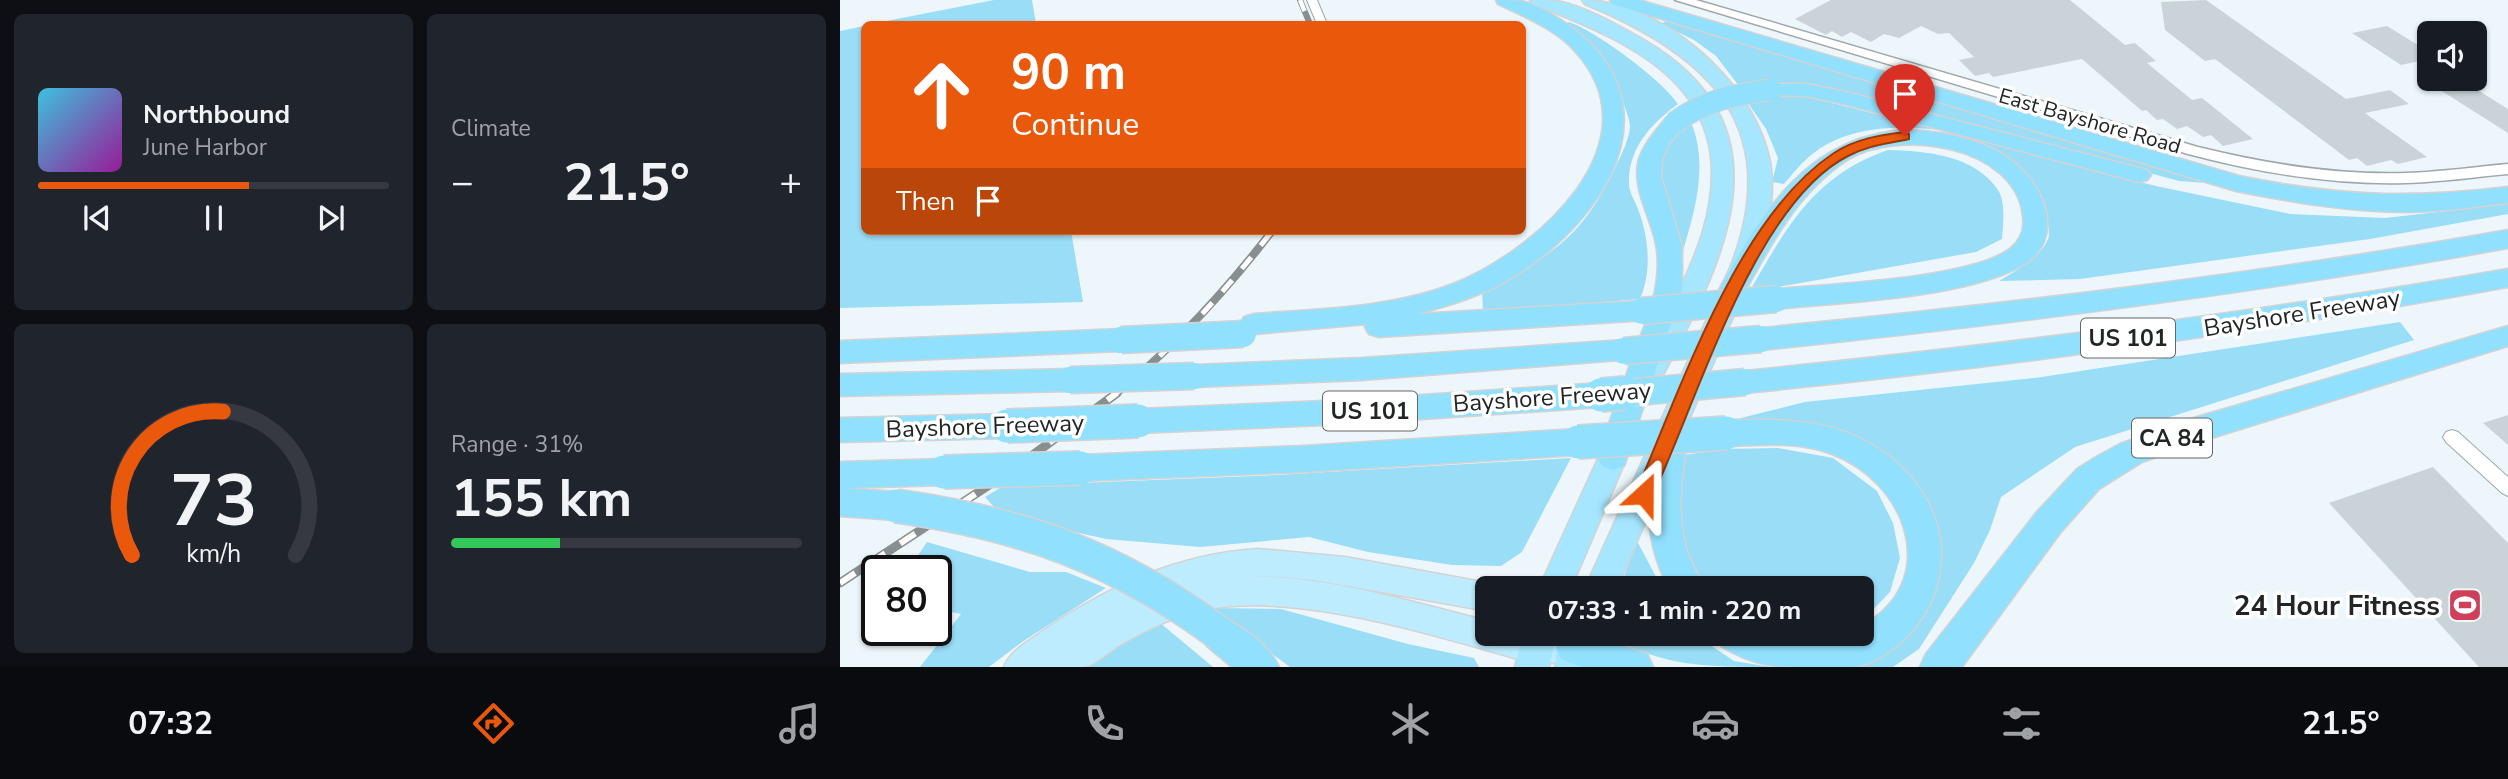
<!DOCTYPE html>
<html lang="en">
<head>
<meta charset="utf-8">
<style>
	:root { --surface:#171b24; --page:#20242c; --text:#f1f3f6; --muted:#9ea1a6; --line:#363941; --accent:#ea580c }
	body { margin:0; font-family:"Nunito Sans",sans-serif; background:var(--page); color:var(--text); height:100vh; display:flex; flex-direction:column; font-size:26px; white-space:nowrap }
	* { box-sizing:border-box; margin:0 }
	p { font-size:23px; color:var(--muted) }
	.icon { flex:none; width:38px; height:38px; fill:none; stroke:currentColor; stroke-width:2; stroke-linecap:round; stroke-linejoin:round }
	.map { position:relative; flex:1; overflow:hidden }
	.panel { display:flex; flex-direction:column; gap:14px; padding:14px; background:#0d0f14; width:840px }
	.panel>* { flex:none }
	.top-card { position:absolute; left:21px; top:21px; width:665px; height:214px; border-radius:10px; box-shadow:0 2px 5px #0004; background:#ea580c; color:#fff; overflow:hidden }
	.fabs { position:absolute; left:1577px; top:21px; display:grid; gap:14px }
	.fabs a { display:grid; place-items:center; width:70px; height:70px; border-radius:10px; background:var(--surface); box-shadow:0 2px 5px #0004; font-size:35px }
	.speed { position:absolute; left:21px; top:555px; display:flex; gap:14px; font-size:35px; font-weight:700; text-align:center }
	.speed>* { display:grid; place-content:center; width:91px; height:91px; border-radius:50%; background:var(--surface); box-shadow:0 2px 5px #0004; line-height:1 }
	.speed .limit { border:4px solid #111; border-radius:10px; background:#fff; color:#111 }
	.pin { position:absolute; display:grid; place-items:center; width:60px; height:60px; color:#fff; margin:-72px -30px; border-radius:50% 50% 50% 0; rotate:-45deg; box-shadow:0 0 7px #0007 }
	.pin .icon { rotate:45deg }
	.me { position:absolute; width:77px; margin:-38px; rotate:24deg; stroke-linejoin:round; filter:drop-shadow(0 0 5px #0008) }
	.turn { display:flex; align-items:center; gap:24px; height:147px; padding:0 35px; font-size:32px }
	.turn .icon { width:91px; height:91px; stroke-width:2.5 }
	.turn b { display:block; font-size:49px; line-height:60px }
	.then { display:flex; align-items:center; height:66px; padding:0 35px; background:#0003; gap:14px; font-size:26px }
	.big { font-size:52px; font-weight:700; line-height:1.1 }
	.panel .widget { flex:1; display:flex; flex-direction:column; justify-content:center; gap:10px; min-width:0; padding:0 24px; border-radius:10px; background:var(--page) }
	.panel .dial { align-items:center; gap:0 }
	.dial svg { height:182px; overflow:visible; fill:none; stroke:var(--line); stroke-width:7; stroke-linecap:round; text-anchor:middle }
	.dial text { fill:var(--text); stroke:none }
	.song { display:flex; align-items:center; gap:21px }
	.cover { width:84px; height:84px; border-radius:10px; background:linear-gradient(135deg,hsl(190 70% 55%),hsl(300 70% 35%)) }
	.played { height:7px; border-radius:4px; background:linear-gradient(90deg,var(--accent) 60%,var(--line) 60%) }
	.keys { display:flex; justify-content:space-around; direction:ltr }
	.heat { display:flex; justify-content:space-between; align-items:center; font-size:38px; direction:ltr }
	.charge { height:10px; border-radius:5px; background:linear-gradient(90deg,#34c759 31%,var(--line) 0) }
	.panel .tiles { flex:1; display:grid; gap:14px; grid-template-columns:repeat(2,1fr) }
	.trip { position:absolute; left:635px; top:576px; width:399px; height:70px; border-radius:10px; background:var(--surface); box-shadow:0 2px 5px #0004; font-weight:700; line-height:70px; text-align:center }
	.tab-bar { display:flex; height:112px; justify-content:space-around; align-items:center; background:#090b0e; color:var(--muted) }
	.tab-bar .icon { width:49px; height:49px }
	.tab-bar .on { color:var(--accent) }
	.tab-bar b { font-size:32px; color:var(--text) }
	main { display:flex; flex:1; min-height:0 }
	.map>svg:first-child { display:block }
	.green { fill:#9addf7 }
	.building { fill:#cad4d8 }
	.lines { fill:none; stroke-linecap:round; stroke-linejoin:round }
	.minor-casing { stroke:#9ea7ab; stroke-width:2 }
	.tertiary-casing { stroke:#9ea7ab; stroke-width:3 }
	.primary-casing { stroke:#d3d3d4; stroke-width:3 }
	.trunk-casing { stroke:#d3d3d4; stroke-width:3 }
	.motorway-casing { stroke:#d3d3d4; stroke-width:3 }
	.minor { fill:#fff; fill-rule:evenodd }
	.tertiary { fill:#fff; fill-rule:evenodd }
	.primary { fill:#bcecfe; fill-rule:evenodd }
	.trunk { fill:#a6e6fe; fill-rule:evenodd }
	.motorway { fill:#90e0fe; fill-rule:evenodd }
	.rail-far2-casing { stroke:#888f91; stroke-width:6 }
	.rail-far1-casing { stroke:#888f91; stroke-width:8 }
	.rail-casing { stroke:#888f91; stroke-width:9 }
	.rail-far2 { stroke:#fff; stroke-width:4.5; stroke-dasharray:12; stroke-linecap:butt }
	.rail-far1 { stroke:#fff; stroke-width:5; stroke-dasharray:15; stroke-linecap:butt }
	.rail { stroke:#fff; stroke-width:6; stroke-dasharray:18; stroke-linecap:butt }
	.motorway-bridge-far2-casing { stroke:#d3d3d4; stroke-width:23; stroke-linecap:butt }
	.motorway-bridge-far1-casing { stroke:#d3d3d4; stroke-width:29; stroke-linecap:butt }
	.motorway-bridge-casing { stroke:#d3d3d4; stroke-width:36; stroke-linecap:butt }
	.motorway-bridge-far2 { stroke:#90e0fe; stroke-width:21 }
	.motorway-bridge-far1 { stroke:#90e0fe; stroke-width:26 }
	.motorway-bridge { stroke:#90e0fe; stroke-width:33 }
	.route { fill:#ea580c; stroke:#983908; stroke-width:2 }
	.labels { text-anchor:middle; stroke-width:7; stroke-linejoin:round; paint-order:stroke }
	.far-street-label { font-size:21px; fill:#212526; stroke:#fff }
	.shield { fill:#fff; stroke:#646667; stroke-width:2 }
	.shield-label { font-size:23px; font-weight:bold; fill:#212526 }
	.street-label { font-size:24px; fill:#212526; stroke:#fff }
	.near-poi-label { font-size:28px; font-weight:bold; fill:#212526; stroke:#fff; text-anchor:end }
</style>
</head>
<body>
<main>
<section class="panel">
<div class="tiles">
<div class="widget">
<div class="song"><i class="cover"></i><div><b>Northbound</b><p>June Harbor</p></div></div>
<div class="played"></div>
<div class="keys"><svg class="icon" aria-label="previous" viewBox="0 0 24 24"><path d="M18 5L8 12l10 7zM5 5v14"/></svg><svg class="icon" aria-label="pause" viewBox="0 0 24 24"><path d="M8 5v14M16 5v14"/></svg><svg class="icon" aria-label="next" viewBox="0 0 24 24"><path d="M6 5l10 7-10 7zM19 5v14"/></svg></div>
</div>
<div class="widget"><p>Climate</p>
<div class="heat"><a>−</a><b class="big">21.5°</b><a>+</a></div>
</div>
<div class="widget dial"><svg viewBox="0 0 100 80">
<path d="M14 69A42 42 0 1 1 86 69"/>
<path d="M14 69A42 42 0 0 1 54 6" stroke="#ea580c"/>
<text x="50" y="56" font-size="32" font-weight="700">73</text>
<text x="50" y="72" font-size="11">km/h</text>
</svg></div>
<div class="widget"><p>Range · 31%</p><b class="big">155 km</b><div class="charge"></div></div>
</div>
</section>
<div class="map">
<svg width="1668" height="667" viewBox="0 0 1668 667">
	<rect width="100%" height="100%" fill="#edf7fb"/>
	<path class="green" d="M154,0H192L196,24H31Z
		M827,20L1367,183L1339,181L992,88L944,84L899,86L876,56L854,40L821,24Z
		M729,22C756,31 822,80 838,104C811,124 788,148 789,184C789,192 795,201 798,209C809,238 812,271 800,299L643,312L642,290C711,257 742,238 776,166C781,156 790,137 790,126C790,113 766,62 757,53C748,42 735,34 724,25Z
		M24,26V231H231L243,302L0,308V31Z
		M925,95H961L1099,130C1056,125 1005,126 970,156C960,164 952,175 944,184L932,182L938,158L926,129L905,99Z
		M849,118C870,161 855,211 842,254L818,199L819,154Z
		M1116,135L1316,186L1450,214L1545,218L1668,204V214L1530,239L1240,279L1159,281C1176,270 1200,259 1208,239C1210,235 1208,227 1208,223C1208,175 1155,149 1116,135Z
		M1048,150C1086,151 1135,155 1158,190C1166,202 1163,225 1162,239L1136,252L909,292C947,227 973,176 1048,150Z
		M1560,322L1574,340L1235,447L1161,497L1150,530L1134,563L1079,649L1053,667H1008L1095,548L1023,444L893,420L965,402L1195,378Z
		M938,448L993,458L1037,491L1053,523L1060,558L1050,592L1023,620L1022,588H856L832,497L844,455L883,449Z
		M731,458L682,552L661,566L612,565L528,552L469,537L360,547L266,539L235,532L154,507L145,497L163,486L436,475Z
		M797,541L822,588H780Z
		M87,542L190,572H226L266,588L182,642L149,667H80L121,614L96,609V570H68Z
		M370,608L441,609L568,644L634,658L639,667H450Z
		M319,622L373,667H243Z
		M765,634H854L894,661L931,667C867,667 822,667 765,634Z"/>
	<path class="building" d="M991,0H1230L1285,45L1295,43L1316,61L1307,63L1352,100L1362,98L1413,139L1383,146L1371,135L1363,137L1347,126L1337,129L1323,119L1317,120L1306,110L1302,111L1242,59L1153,77L1149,73L1135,76L1119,60L1134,57L1109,33L1098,34L1081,26L1059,38L1044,34L1031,42L1011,32L1002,37L992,31L986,35L955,19Z
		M1366,0L1506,99L1550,90L1569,104L1525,113L1587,157L1558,164L1551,160L1527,166L1517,158L1509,160L1375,59L1365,61L1325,30L1321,2Z
		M1547,26L1589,52V59L1561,65L1512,33Z
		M1623,81L1668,109V133L1597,88Z
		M1668,415V445L1643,423Z
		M1593,467L1668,543V667H1639L1489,503Z"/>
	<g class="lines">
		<g class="minor-casing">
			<path id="minor" d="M467,0H477L487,24H477Z
				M1612,430L1618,432L1668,477V496L1662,493L1606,442L1603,437L1606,432Z"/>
		</g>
		<g class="tertiary-casing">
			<path id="tertiary" d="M835,0H856L1358,147C1427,164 1496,175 1566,173C1600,172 1634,167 1668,164V174C1634,177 1600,182 1566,183C1492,185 1420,173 1348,154Z"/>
		</g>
		<g class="primary-casing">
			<path id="primary" d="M418,549L505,557L648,583L659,588H648V611L474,580C448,577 423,575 397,577C481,573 566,601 648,621V634H715L724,637L729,648L724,659L713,663L696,664C601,638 465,592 368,609C336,615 307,629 280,645C269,651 255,665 244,667C219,667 189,667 164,667C171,650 188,642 203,631C269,586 337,554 418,549Z"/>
		</g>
		<g class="trunk-casing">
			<path id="trunk" d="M690,0C699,0 709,0 717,1C747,7 777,25 804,40C951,126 887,255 824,373L814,376L804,373L800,366C822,322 849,278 863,231C903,93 802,46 693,4Z
				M742,0C820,0 909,79 928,153C938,191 928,232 914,268L777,588H745L890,268C946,127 869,55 745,4Z
				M782,424L792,428L796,436L731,588H699L772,428Z
				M683,634H717L709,667H675Z
				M723,634H758L751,650L749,667H715L717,647Z"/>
		</g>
		<g class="motorway-casing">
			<path id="motorway" d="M656,0C664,0 674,0 682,1C706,8 732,26 750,43C833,128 747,235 666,281C638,297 608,306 576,314L802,301L812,304C817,285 820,264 816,244C811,217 791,188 799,159C804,143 816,131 826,118H842L845,123L829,144L822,160L821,177L842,246V289L784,466L773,470L762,466L757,457L792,359L522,380L354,387L344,384L339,376L344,368L354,365L522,358L784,340L794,343L796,347L807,320L539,337L529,334L525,327L527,324L414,334L404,331L400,324L404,317L414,314C480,309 551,308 613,284C696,251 819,143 735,51C715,29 685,17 658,4Z
				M770,0H799L1399,176C1496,196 1569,199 1668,187V203C1634,207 1600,212 1566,212C1509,212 1452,202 1396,191L772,4Z
				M931,84H965L1006,92L1307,170L1311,175L1307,180L1299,182L1004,104L965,96L923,95L920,90L923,85Z
				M1071,130C1113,132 1164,144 1190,179C1210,205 1217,242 1186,263C1132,298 1002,302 936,309L926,306L922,299L926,292L936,289C990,284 1129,279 1170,249C1180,241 1185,229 1183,216C1176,145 1057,128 1007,160C955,194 928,250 899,302L889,305L879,302L876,295C921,215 967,132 1071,130Z
				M1668,230V248C1420,293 1171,324 921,350L911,346L907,339L911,332L921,328C1171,304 1420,274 1668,230Z
				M1668,269V287C1415,333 1161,367 905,393L895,390L890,382L895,374L905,371C1161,345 1415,313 1668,269Z
				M1668,326V346L1352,444L1302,462L1259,489L1220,533L1122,667H1080L1086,654L1196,513L1237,469L1256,457L1280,444L1347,420Z
				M281,329L291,333L295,340L291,347L281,351L0,363V341Z
				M230,369L240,372L245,380L240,388L230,391L0,396V374Z
				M761,383L771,387L776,395L771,403L761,407L508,424L298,433L287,430L283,421L287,412L298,409L508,400Z
				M167,414L178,417L182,426L178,435L167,438L0,442V418Z
				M835,414L846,417L850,426C843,466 835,507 846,548C850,562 858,574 864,588H829C800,535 807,482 820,426L824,417Z
				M886,420C933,419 984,418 1027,442C1098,480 1127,564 1073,630C1060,645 1036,663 1016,667C1002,667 986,667 973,667C933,667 916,667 881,646L876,634H932L975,639L1004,634H1022V626C1103,581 1067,482 992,454C959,441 920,445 886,446L875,442L871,433L875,424Z
				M738,429L749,433L753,442L749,451L738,455L463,472L240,481L229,477L224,468L229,459L240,455L463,446Z
				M104,459L115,463L120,472L115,481L104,485L5,488L56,492L68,496L72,506L68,516L56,520L0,516V462Z
				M380,617C402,625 429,645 439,667H392L367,646L362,634L367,622Z
				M747,634L807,654L813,667H741L721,659L716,647L721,635Z"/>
		</g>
		<use href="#minor" class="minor"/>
		<use href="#tertiary" class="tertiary"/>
		<use href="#primary" class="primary"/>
		<use href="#trunk" class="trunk"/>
		<use href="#motorway" class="motorway"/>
		<g class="rail-far2-casing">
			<path id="rail-far2" d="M460,0L470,24"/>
		</g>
		<g class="rail-far1-casing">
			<path id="rail-far1" d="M274,395C335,347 385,292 432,231"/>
		</g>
		<g class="rail-casing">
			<path id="rail" d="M0,583L175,468L277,393"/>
		</g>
		<use href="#rail-far2" class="rail-far2"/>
		<use href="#rail-far1" class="rail-far1"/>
		<use href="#rail" class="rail"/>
		<g class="motorway-bridge-far2-casing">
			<path id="motorway-bridge-far2" d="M834,123C863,101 895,94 931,90"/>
		</g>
		<g class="motorway-bridge-far1-casing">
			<path id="motorway-bridge-far1" d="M802,311L936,299
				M281,340L403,334
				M784,351L921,339
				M230,380L354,376
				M765,395L905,382"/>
		</g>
		<g class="motorway-bridge-casing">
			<path id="motorway-bridge" d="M761,395L785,393
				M167,426L298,421
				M738,442L886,433
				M104,472L240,468
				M56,506C184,524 276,557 380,634"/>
		</g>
		<use href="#motorway-bridge-far2" class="motorway-bridge-far2"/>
		<use href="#motorway-bridge-far1" class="motorway-bridge-far1"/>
		<use href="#motorway-bridge" class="motorway-bridge"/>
	</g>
	<path class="route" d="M1065,132L1069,134V139C1047,144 1029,145 1008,156C913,204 856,406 811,499L804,502L798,499L795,494C841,389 897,217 994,153C1015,139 1040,135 1065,132Z"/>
	<defs>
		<g id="stadium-square" transform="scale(1.75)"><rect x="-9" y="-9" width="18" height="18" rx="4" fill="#cf3f59" stroke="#fff"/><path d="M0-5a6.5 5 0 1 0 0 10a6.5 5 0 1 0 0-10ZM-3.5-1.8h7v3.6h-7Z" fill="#fff"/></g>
	</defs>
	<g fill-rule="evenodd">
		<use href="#stadium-square" x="1625" y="605"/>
	</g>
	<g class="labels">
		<g class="far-street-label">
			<text transform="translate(1250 121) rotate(16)" y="7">East Bayshore Road</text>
		</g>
		<g class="shield">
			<rect x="1241" y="318.5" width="94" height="39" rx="5"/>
			<rect x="483" y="391.5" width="94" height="39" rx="5"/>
			<rect x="1292" y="418.5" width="80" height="39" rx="5"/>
		</g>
		<g class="shield-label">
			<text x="1288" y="346">US 101</text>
			<text x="530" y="419">US 101</text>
			<text x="1332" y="446">CA 84</text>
		</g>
		<g class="street-label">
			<text transform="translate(1462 313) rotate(-9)" y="8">Bayshore Freeway</text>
			<text transform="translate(712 397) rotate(-4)" y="8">Bayshore Freeway</text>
			<text transform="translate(145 426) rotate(-2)" y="8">Bayshore Freeway</text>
		</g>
		<g class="near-poi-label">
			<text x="1600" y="615">24 Hour Fitness</text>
		</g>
	</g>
</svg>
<div class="fabs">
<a><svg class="icon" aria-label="sound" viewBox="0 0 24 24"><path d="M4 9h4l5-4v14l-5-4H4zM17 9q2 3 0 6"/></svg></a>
</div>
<div class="speed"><div class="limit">80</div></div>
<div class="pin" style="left:1065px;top:136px;background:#d93025"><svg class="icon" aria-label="arrive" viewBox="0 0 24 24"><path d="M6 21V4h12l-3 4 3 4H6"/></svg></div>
<svg class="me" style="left:804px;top:494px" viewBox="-20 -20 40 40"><path d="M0-17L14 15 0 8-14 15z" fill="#ea580c" stroke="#fff" stroke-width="4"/></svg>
<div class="trip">07:33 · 1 min · 220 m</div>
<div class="top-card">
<div class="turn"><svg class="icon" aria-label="ahead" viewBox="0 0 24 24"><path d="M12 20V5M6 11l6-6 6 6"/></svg><div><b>90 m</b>Continue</div></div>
<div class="then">Then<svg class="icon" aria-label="arrive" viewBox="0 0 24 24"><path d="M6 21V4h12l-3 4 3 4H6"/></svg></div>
</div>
</div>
</main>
<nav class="tab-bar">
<b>07:32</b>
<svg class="icon on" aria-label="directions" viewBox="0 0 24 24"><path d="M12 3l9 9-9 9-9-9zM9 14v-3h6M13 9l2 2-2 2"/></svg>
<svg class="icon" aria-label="music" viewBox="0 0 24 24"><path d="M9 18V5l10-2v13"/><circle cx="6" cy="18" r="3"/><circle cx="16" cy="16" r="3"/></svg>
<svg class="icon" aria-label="phone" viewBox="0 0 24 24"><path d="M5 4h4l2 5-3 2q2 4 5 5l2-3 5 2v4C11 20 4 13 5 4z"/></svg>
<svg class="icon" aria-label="climate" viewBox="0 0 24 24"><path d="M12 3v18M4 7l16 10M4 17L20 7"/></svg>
<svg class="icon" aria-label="car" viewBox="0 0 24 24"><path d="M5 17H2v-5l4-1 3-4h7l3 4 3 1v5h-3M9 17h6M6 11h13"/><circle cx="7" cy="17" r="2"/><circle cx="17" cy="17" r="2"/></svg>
<svg class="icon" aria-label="filters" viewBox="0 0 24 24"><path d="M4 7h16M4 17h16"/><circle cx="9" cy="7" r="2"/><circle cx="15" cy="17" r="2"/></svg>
<b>21.5°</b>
</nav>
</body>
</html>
